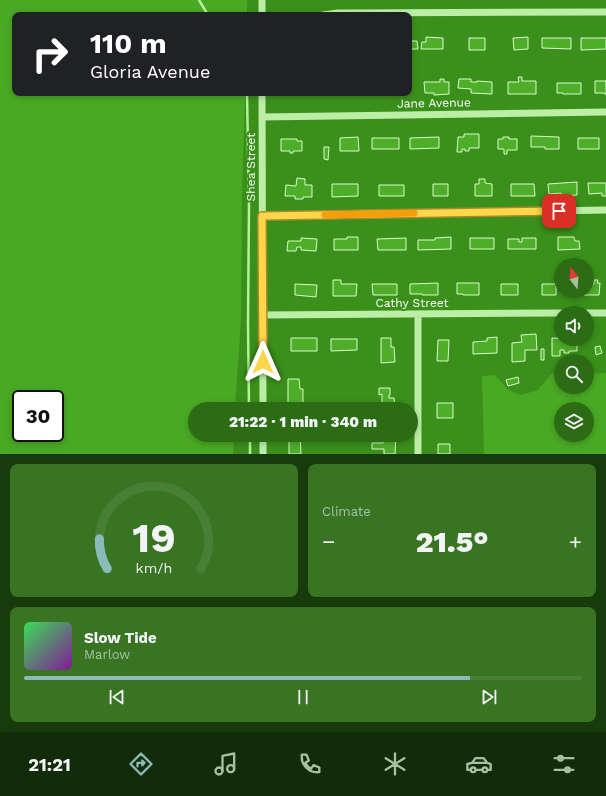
<!DOCTYPE html>
<html lang="en">
<head>
<meta charset="utf-8">
<style>
	:root { --surface:#2c6c14; --page:#387422; --text:#f1f3f6; --muted:#a6c0a0; --line:#487f34; --accent:#8bbbb9 }
	body { margin:0; font-family:"Work Sans",sans-serif; background:var(--page); color:var(--text); height:100vh; display:flex; flex-direction:column; font-size:15px; white-space:nowrap }
	* { box-sizing:border-box; margin:0 }
	p { font-size:13px; color:var(--muted) }
	.icon { flex:none; width:22px; height:22px; fill:none; stroke:currentColor; stroke-width:2; stroke-linecap:round; stroke-linejoin:round }
	.map { position:relative; height:454px; overflow:hidden }
	.drawer { display:flex; flex-direction:column; gap:10px; padding:10px; background:#183b0b; flex:1 }
	.drawer>* { flex:none }
	.guide { position:absolute; left:12px; top:12px; width:400px; height:84px; border-radius:8px; box-shadow:0 2px 6px #0003; background:#202124; color:#fff; overflow:hidden }
	.needle { width:26px; rotate:343deg }
	.fabs { position:absolute; left:554px; top:258px; display:grid; gap:8px }
	.fabs a { display:grid; place-items:center; width:40px; height:40px; border-radius:50%; background:var(--surface); box-shadow:0 2px 6px #0003; font-size:20px }
	.speed { position:absolute; left:12px; top:390px; display:flex; gap:8px; font-size:20px; font-weight:700; text-align:center }
	.speed>* { display:grid; place-content:center; width:52px; height:52px; border-radius:50%; background:var(--surface); box-shadow:0 2px 6px #0003; line-height:1 }
	.speed .limit { border:2px solid #111; border-radius:6px; background:#fff; color:#111 }
	.pin { position:absolute; display:grid; place-items:center; width:34px; height:34px; color:#fff; margin:-17px; border-radius:8px; box-shadow:0 2px 6px #0006 }
	.me { position:absolute; width:44px; margin:-22px; rotate:0deg; stroke-linejoin:round; filter:drop-shadow(0 0 3px #0008) }
	.turn { display:flex; align-items:center; gap:14px; height:84px; padding:0 12px; font-size:18px }
	.turn .icon { width:52px; height:52px; stroke-width:2.5 }
	.turn b { display:block; font-size:28px; line-height:34px }
	.big { font-size:30px; font-weight:800; line-height:1.1 }
	.drawer .widget { flex:1; display:flex; flex-direction:column; justify-content:center; gap:6px; min-width:0; padding:0 14px; border-radius:8px; background:var(--page) }
	.drawer .dial { align-items:center; gap:0 }
	.dial svg { height:104px; overflow:visible; fill:none; stroke:var(--line); stroke-width:7; stroke-linecap:round; text-anchor:middle }
	.dial text { fill:var(--text); stroke:none }
	.song { display:flex; align-items:center; gap:12px }
	.cover { width:48px; height:48px; border-radius:6px; background:linear-gradient(135deg,hsl(130 70% 55%),hsl(290 70% 35%)) }
	.played { height:4px; border-radius:2px; background:linear-gradient(90deg,var(--accent) 80%,var(--line) 80%) }
	.keys { display:flex; justify-content:space-around; direction:ltr }
	.heat { display:flex; justify-content:space-between; align-items:center; font-size:22px; direction:ltr }
	.drawer .tiles { flex:1; display:grid; gap:10px; grid-template-columns:1fr 1fr }
	.widget:last-child { grid-column:span 2 }
	.trip { position:absolute; left:188px; top:402px; width:230px; height:40px; border-radius:20px; background:var(--surface); box-shadow:0 2px 6px #0003; font-weight:800; line-height:40px; text-align:center }
	.tabs { display:flex; height:64px; justify-content:space-around; align-items:center; background:#122b08; color:var(--muted) }
	.tabs .icon { width:28px; height:28px }
	.tabs .on { color:var(--accent) }
	.tabs b { font-size:18px; color:var(--text) }
	.map>svg:first-child { display:block }
	.green { fill:#49a923; fill-rule:evenodd }
	.lines { fill:none; stroke-linecap:round; stroke-linejoin:round }
	.stream { stroke:#b5f19b; stroke-width:2.5 }
	.building { fill:#4eae29; stroke:#dbface }
	.minor { stroke:#bceea8; stroke-width:7 }
	.route-casing { stroke:#a68a30; stroke-width:10 }
	.route { stroke:#ffd54a; stroke-width:7 }
	.slow { stroke:#f59e0b; stroke-width:7 }
	.labels { text-anchor:middle; stroke-width:4; stroke-linejoin:round; paint-order:stroke }
	.street-label { font-size:12px; fill:#fff; stroke:#3a901a }
</style>
</head>
<body>
<div class="map">
<svg width="606" height="454" viewBox="0 0 606 454">
	<rect width="100%" height="100%" fill="#3a901a"/>
	<path class="green" d="M0,0H247V15H15V93H245L242,198L241,319L235,409H195V435H234L233,454H0ZM21,399H55V433H21Z
		M606,373V454H484L482,376L495,375L508,390L521,395L538,390L551,374H561V387H587V374ZM561,409H587V435H561Z"/>
	<g class="lines">
		<path class="stream" d="M199,0L208,15
			M247,93L249,203L248,322L249,409
			M250,435V454"/>
	</g>
	<path class="building" d="M426,37L443,38V49H421L422,42H426Z
		M528,37V49L514,50L513,38Z
		M469,38H485V50H469Z
		M542,38H571V49L542,48Z
		M581,38H606V49L581,50Z
		M409,41H417L418,49H409Z
		M518,77H522V81H536V94H508V82H519Z
		M440,79H444V82H449V94L434,95V93H425L424,82H440Z
		M459,79H471V82H477V81L492,82V94L471,93V89L458,88Z
		M595,81H606V94H604V93H595Z
		M557,83H581V94H563V93H557Z
		M464,134H479V148H469V151H465V149H462V152H457L458,137H464Z
		M531,136L559,137V149H545V147H531Z
		M358,137L359,151H340V138Z
		M439,137V148L410,149V138Z
		M503,137H509V139H517V150H507V154H504V149H498V139H503Z
		M372,138H399V149H372Z
		M578,138H599V149H578Z
		M281,139H297V141H302V151H293V153H290V151H281Z
		M324,147H329L328,160L324,159Z
		M297,178L305,179V185H312V197H303V199H295V196H285L286,185L296,186Z
		M479,179H485V183L492,184V196H475V184H479Z
		M577,182V195L561,196V193L549,194L548,184Z
		M588,183H606V196H602V193L589,194Z
		M332,184H358V196L332,197Z
		M433,184H448V196H433Z
		M511,184H534L535,196H511Z
		M379,185H404V196H379Z
		M347,237H358V250H334V239H347Z
		M451,237V249L418,250V240H435V238Z
		M558,237H574L575,241H579L580,249L558,250Z
		M301,238L317,239L316,251L301,250V247H297L296,251H287L288,241H301Z
		M406,238V250H378L377,239Z
		M470,238H494V249H470Z
		M522,238H536V249H508V239H519V242H522Z
		M333,280H341V284H357L356,296H333Z
		M594,280H598L597,283H600L599,295H584V291H587V284H594Z
		M438,283V295H422V294H410V284Z
		M457,283H479V295H463V294H457Z
		M295,284L317,285L316,297L295,295Z
		M372,284H397V295H373Z
		M501,284H518V295H501Z
		M542,284H556V295H542Z
		M536,334L537,350H525V361L512,362V343L522,342L521,335Z
		M497,337V353L473,354V342L487,341V338Z
		M291,338H317V351H291Z
		M381,338H391V347H394L395,362L381,363Z
		M552,338L577,339V351H569V353H564V350H560V356H552Z
		M331,339H357V350L331,351Z
		M438,340H449L448,361H437Z
		M600,346L602,353L596,355L595,347Z
		M541,349H544V360H541Z
		M518,377L519,383L508,386L506,380Z
		M288,379H299L300,389H303V403H288Z
		M379,388H390V395H389V398H394L395,409H374V407H382V394L379,395Z
		M437,403H453V418H437Z
		M289,435H300L301,454H289Z
		M383,435H396L395,454H384V449H372V443H383Z
		M438,444H450V454H438Z"/>
	<g class="lines">
		<path class="minor" d="M262,0V15
			M323,15L338,13L606,12
			M262,93L263,409
			M262,117L606,112
			M262,216L606,210
			M587,313H606
			M418,314V454
			M262,315L561,313
			M263,435V454"/>
	</g>
	<g class="lines">
		<g class="route-casing">
			<path id="route" d="M263,362L262,216L559,211"/>
		</g>
		<use href="#route" class="route"/>
		<path class="slow" d="M325,215L414,213"/>
	</g>
	<g class="labels">
		<g class="street-label">
			<text transform="translate(434 103) rotate(-1)" y="4">Jane Avenue</text>
			<text transform="translate(251 167) rotate(-90)" y="4">Shea Street</text>
			<text x="412" y="307">Cathy Street</text>
		</g>
	</g>
</svg>
<div class="fabs">
<a><svg class="needle" viewBox="-14 -14 28 28"><path d="M0-13l5 13h-10z" fill="#e53935"/><path d="M0 13l5-13h-10z" fill="#a6c0a0"/></svg></a>
<a><svg class="icon" aria-label="sound" viewBox="0 0 24 24"><path d="M4 9h4l5-4v14l-5-4H4zM17 9q2 3 0 6"/></svg></a>
<a><svg class="icon" aria-label="search" viewBox="0 0 24 24"><circle cx="10" cy="10" r="6"/><path d="M15 15l6 6"/></svg></a>
<a><svg class="icon" aria-label="layers" viewBox="0 0 24 24"><path d="M12 4l9 5-9 5-9-5zM3 14l9 5 9-5"/></svg></a>
</div>
<div class="speed"><div class="limit">30</div></div>
<div class="pin" style="left:559px;top:211px;background:#d93025"><svg class="icon" aria-label="arrive" viewBox="0 0 24 24"><path d="M6 21V4h12l-3 4 3 4H6"/></svg></div>
<svg class="me" style="left:263px;top:362px" viewBox="-20 -20 40 40"><path d="M0-17L14 15 0 8-14 15z" fill="#ffd54a" stroke="#fff" stroke-width="4"/></svg>
<div class="trip">21:22 · 1 min · 340 m</div>
<div class="guide">
<div class="turn"><svg class="icon" aria-label="right" viewBox="0 0 24 24"><path d="M7 20v-9h11M14 6l5 5-5 5"/></svg><div><b>110 m</b>Gloria Avenue</div></div>
</div>
</div>
<section class="drawer">
<div class="tiles">
<div class="widget dial"><svg viewBox="0 0 100 80">
<path d="M14 69A42 42 0 1 1 86 69"/>
<path d="M14 69A42 42 0 0 1 8 46" stroke="#8bbbb9"/>
<text x="50" y="56" font-size="32" font-weight="700">19</text>
<text x="50" y="72" font-size="11">km/h</text>
</svg></div>
<div class="widget"><p>Climate</p>
<div class="heat"><a>−</a><b class="big">21.5°</b><a>+</a></div>
</div>
<div class="widget">
<div class="song"><i class="cover"></i><div><b>Slow Tide</b><p>Marlow</p></div></div>
<div class="played"></div>
<div class="keys"><svg class="icon" aria-label="previous" viewBox="0 0 24 24"><path d="M18 5L8 12l10 7zM5 5v14"/></svg><svg class="icon" aria-label="pause" viewBox="0 0 24 24"><path d="M8 5v14M16 5v14"/></svg><svg class="icon" aria-label="next" viewBox="0 0 24 24"><path d="M6 5l10 7-10 7zM19 5v14"/></svg></div>
</div>
</div>
</section>
<nav class="tabs">
<b>21:21</b>
<svg class="icon on" aria-label="directions" viewBox="0 0 24 24"><path d="M12 3l9 9-9 9-9-9zM9 14v-3h6M13 9l2 2-2 2"/></svg>
<svg class="icon" aria-label="music" viewBox="0 0 24 24"><path d="M9 18V5l10-2v13"/><circle cx="6" cy="18" r="3"/><circle cx="16" cy="16" r="3"/></svg>
<svg class="icon" aria-label="phone" viewBox="0 0 24 24"><path d="M5 4h4l2 5-3 2q2 4 5 5l2-3 5 2v4C11 20 4 13 5 4z"/></svg>
<svg class="icon" aria-label="climate" viewBox="0 0 24 24"><path d="M12 3v18M4 7l16 10M4 17L20 7"/></svg>
<svg class="icon" aria-label="car" viewBox="0 0 24 24"><path d="M5 17H2v-5l4-1 3-4h7l3 4 3 1v5h-3M9 17h6M6 11h13"/><circle cx="7" cy="17" r="2"/><circle cx="17" cy="17" r="2"/></svg>
<svg class="icon" aria-label="filters" viewBox="0 0 24 24"><path d="M4 7h16M4 17h16"/><circle cx="9" cy="7" r="2"/><circle cx="15" cy="17" r="2"/></svg>
</nav>
</body>
</html>
